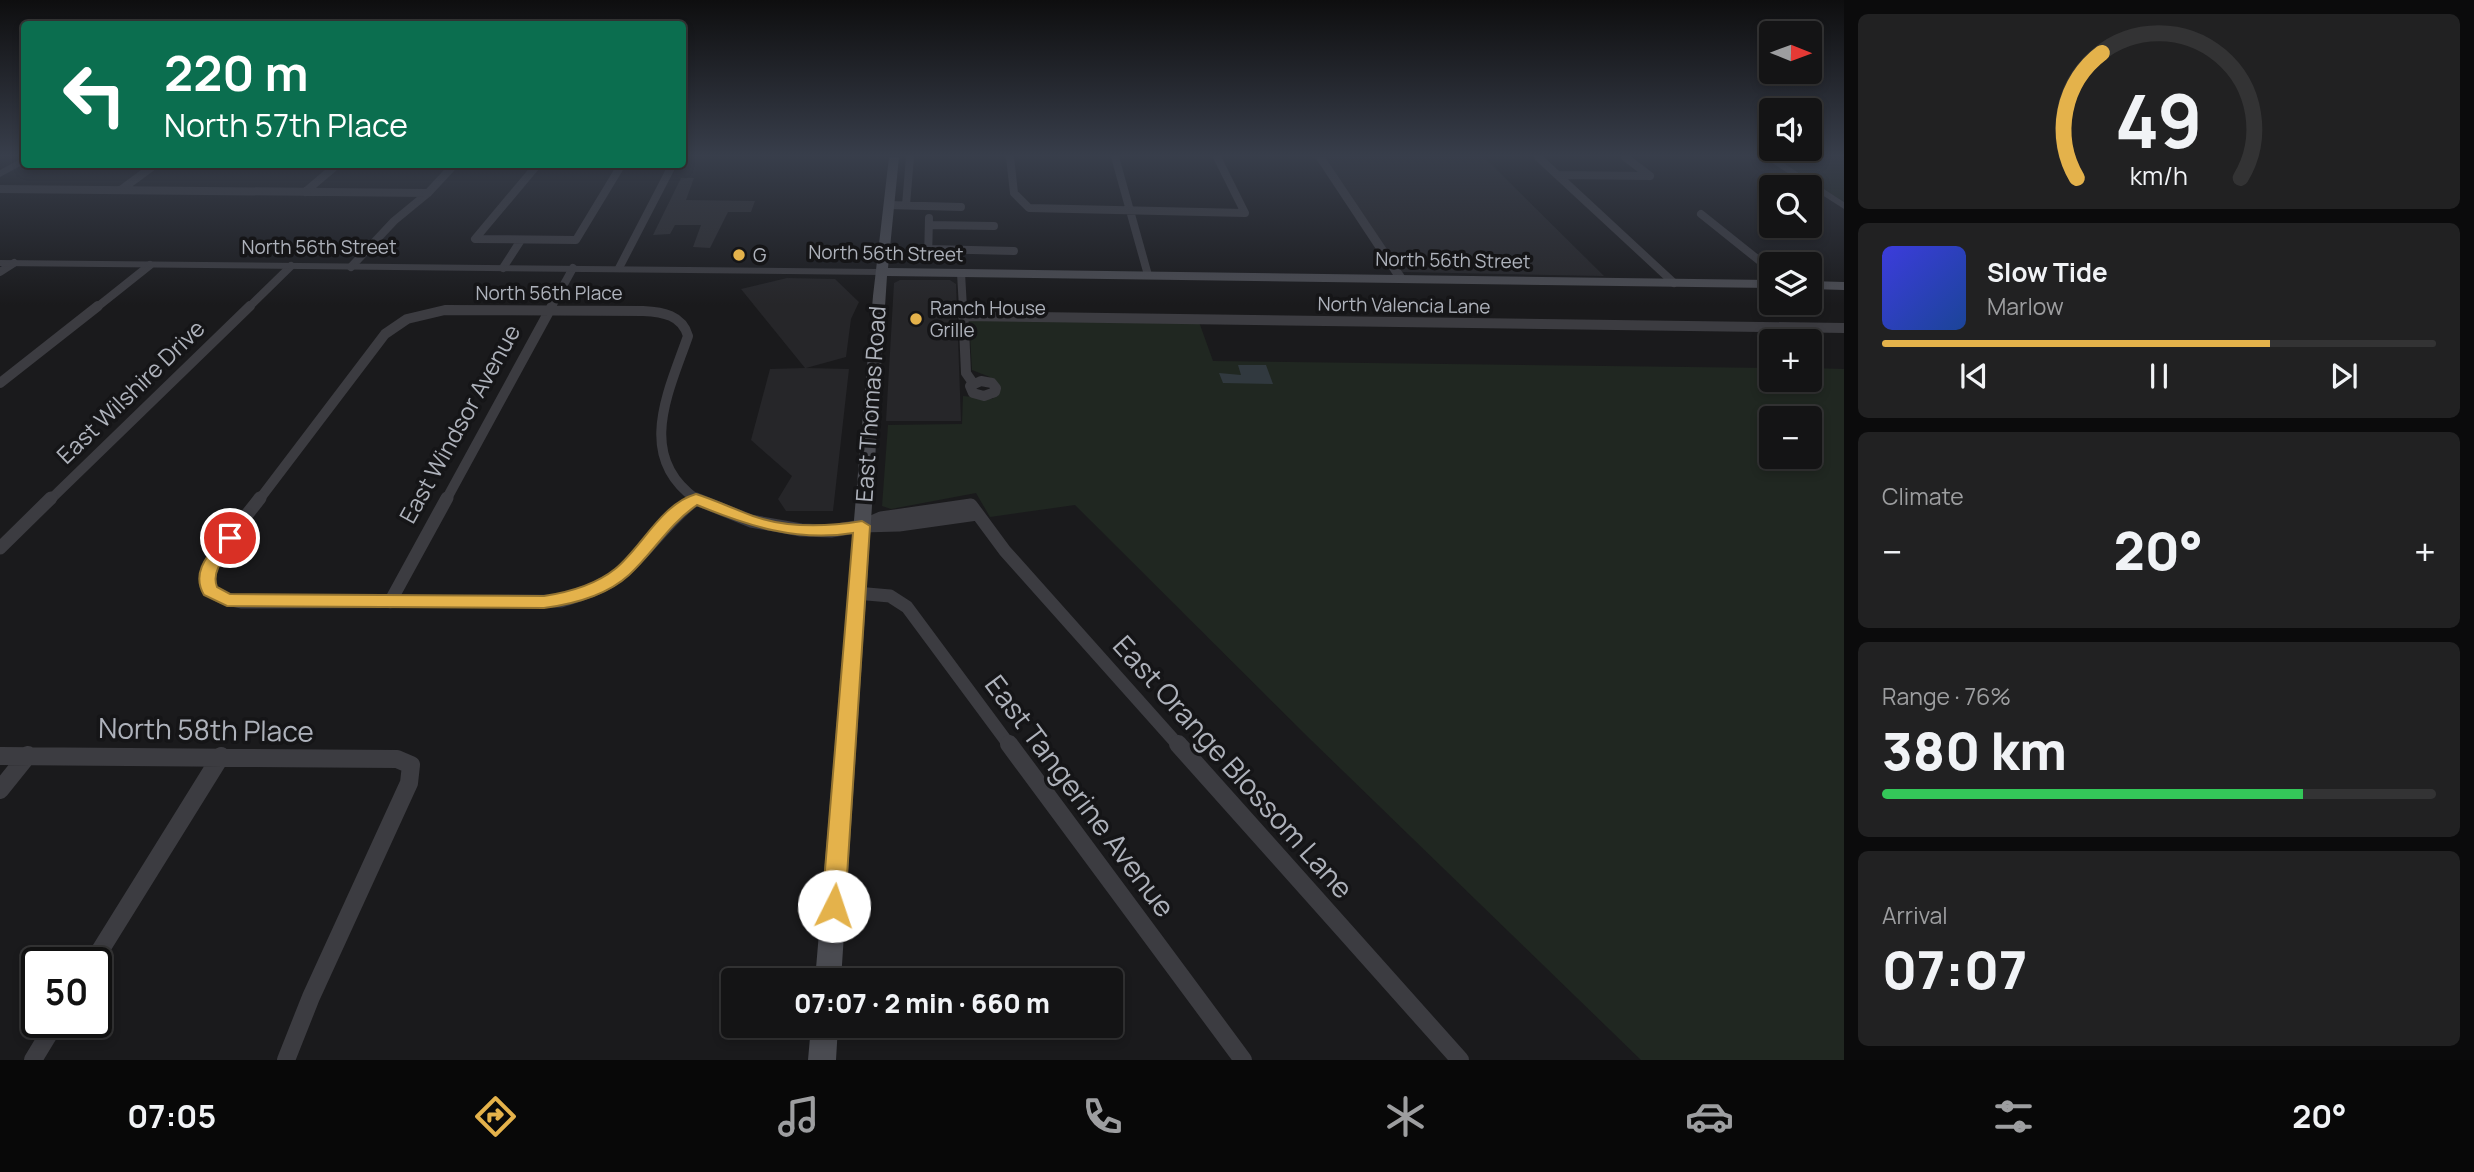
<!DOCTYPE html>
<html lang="en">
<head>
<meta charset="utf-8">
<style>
	:root { --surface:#141415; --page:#212122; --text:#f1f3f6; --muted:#9d9ea0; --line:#333334; --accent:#e4b24b }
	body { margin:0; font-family:Manrope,sans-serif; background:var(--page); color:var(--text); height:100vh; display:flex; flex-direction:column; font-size:26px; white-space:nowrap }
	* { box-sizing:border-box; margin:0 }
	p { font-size:23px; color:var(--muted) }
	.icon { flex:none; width:38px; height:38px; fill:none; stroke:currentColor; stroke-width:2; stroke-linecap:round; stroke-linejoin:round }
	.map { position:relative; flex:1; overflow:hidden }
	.side { display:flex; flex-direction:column; gap:14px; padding:14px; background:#0b0b0c; width:630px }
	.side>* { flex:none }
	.guide { position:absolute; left:21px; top:21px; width:665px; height:147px; border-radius:7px; box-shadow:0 4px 10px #0003,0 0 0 2px var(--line); background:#0b6e4f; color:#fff; overflow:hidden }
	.needle { width:46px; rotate:91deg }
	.buttons { position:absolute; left:1759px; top:21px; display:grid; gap:14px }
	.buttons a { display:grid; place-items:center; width:63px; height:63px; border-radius:7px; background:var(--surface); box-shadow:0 4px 10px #0003,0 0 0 2px var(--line); font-size:35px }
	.speed { position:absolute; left:21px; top:947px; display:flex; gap:14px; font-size:35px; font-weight:700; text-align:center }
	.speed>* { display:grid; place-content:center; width:91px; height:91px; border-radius:50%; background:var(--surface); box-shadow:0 4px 10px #0003,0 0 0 2px var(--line); line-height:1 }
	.speed .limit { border:4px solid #111; border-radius:10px; background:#fff; color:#111 }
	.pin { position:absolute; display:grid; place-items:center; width:60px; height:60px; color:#fff; margin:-30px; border:4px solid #fff; border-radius:50%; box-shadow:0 2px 7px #0007 }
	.me { position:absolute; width:77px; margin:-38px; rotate:4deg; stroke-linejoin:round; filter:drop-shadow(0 0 5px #0008) }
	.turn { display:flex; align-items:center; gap:24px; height:147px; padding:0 28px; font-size:32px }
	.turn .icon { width:91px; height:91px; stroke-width:2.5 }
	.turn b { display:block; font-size:49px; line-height:60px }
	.big { font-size:52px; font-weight:800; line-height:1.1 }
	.side .widget { flex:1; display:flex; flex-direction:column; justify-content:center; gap:10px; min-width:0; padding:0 24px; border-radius:10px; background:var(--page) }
	.side .dial { align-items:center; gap:0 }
	.dial svg { height:182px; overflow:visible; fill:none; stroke:var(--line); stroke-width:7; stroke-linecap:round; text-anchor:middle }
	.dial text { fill:var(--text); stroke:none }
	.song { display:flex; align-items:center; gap:21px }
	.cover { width:84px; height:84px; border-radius:10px; background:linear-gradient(135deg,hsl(240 70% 55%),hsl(220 70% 35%)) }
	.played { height:7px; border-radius:4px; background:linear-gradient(90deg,var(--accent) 70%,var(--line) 70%) }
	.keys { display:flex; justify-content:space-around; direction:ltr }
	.heat { display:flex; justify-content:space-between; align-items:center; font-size:38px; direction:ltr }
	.charge { height:10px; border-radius:5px; background:linear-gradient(90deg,#34c759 76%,var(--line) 0) }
	.trip { position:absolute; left:721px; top:968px; width:402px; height:70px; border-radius:7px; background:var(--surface); box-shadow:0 4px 10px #0003,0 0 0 2px var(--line); font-weight:800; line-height:70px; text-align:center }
	.dock { display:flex; height:112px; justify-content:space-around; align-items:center; background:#080808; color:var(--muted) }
	.dock .icon { width:49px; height:49px }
	.dock .on { color:var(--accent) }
	.dock b { font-size:32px; color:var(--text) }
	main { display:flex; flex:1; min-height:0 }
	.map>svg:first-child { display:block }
	.built { fill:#262629 }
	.green { fill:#202721; fill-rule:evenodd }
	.water { fill:#31393f }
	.building { fill:#2d2d30 }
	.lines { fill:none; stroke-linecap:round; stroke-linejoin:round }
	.minor-far3 { stroke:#3c3c41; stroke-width:8 }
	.minor-far2 { stroke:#3c3c41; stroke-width:10 }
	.minor-far1 { stroke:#3c3c41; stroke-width:13 }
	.minor { stroke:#3c3c41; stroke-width:18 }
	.tertiary { fill:#3c3c41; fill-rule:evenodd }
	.secondary { fill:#4a4b51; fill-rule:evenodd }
	.route { fill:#e4b24b; stroke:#947431; stroke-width:2 }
	.poi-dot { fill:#e4b24b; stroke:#151517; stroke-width:2.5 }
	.labels { text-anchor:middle; stroke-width:7; stroke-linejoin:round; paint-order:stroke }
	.far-street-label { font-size:19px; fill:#aeb2bb; stroke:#151517 }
	.far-poi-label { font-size:19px; fill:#aeb2bb; stroke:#151517; text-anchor:start }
	.street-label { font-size:23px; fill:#aeb2bb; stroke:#151517 }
	.near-street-label { font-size:28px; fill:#aeb2bb; stroke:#151517 }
</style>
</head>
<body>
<main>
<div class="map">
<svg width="1844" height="1060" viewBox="0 0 1844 1060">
	<rect width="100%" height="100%" fill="#1a1a1c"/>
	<path class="built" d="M1322,157H1484L1604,276L1402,272Z
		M787,278L835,279L859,302L851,319L846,357L806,368L849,369L833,511H786L778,499L792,476L751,440L770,369L805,368L741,289Z
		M900,280H950L956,284L961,421H886L894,283Z"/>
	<path class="green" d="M1774,157L1844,158V202Z
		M969,318L1199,322L1213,361L1771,368V380H1810V368L1844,369V1060H1641L1309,738L1075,505L990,517L976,493L891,509L882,506L888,425L962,424L963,396L993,399L990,377L972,370ZM1771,418H1810V457H1771Z"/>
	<path class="water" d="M1238,365H1266L1273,384L1223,383L1219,373L1241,375Z"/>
	<path class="building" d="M681,178H694L686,200L755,201L751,212H728L710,248L693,247L701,225H675L670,234L653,235Z"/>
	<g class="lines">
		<path class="minor-far3" d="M1010,157L1014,193L1029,208L1245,213L1217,157
			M1115,157L1148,275
			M1538,157L1674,283
			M1625,157L1650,176
			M538,164L475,239L576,240L622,164
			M1559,175L1650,176
			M0,189L428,193
			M122,189L156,164
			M305,192L338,164
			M888,205L961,207
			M906,205L910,157
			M1701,214L1771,270
			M929,225L994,226
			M929,249L1014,251
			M928,260L929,218
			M351,267L394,221L428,193L455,164
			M503,268L521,240
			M619,268L673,164
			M0,272L14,263
			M961,273L963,308
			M96,308L150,265
			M248,308L291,266
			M551,308L573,268"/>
		<path class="minor-far2" d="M963,306L966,373L973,383
			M963,316L1844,328
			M981,381L992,383L996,388L995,392L984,396L973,393L970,386Z
			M0,383L98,306
			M50,500L250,306
			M259,500L385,334L407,319L445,310L643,311C663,312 682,315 688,336C669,391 635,456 696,499
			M446,500L552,306"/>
		<path class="minor-far1" d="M260,498C248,515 200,566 209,586C214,598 231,600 242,602L561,601C577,596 593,592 608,583C642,562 663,523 696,499
			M696,499L751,521L801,530L831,531L862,526L899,525L977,514
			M865,525L881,518L971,505L1005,551L1179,746
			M0,548L51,498
			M856,593L890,596L907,607L1010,746
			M390,602L447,498"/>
		<path class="minor" d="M1009,744L1243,1060
			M1178,744L1460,1060
			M0,756L397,759L411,765L409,783L311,997L286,1060
			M0,790L28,755
			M93,962L221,756
			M33,1060L56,1022"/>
		<path class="tertiary" d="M24,157V164L0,177V170Z
			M1315,157H1325L1407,279L1405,281H1397Z
			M1763,157H1774L1844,202V209Z
			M0,260L881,269L887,272L881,275L0,266Z"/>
		<path class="secondary" d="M889,157H899L888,268L1771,280V288L887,276L841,980H815L873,296Z
			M1810,281L1844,282V290L1810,289Z
			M811,1026H838L836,1060H808Z"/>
	</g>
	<linearGradient id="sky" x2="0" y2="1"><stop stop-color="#0e0e0f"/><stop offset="0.51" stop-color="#383e4b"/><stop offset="1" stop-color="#383e4b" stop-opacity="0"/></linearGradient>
	<rect width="1844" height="305" fill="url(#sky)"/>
	<path class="route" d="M696,494C715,500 734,509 753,516C787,528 826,527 862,521L870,526L845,906L842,914L834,917L826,914L822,906L853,533C797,542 748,526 697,505C669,524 653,553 629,575C606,596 574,604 544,608L227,606L204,595C190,571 210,553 225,534L230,532L238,538C229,553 210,569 217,587L230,594L544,596C570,592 595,585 615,569C642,547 661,504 696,494Z"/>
	<g class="poi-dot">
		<circle cx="739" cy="255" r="7"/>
		<circle cx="916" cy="319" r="7"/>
	</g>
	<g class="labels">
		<g class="far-street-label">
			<text x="319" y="254">North 56th Street</text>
			<text transform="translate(886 253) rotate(1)" y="7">North 56th Street</text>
			<text transform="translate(1453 260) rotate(1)" y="7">North 56th Street</text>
			<text x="549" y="300">North 56th Place</text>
			<text transform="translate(1404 305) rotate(1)" y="7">North Valencia Lane</text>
		</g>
		<g class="far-poi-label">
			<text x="753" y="262">G</text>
			<text x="930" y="315">Ranch House<tspan x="930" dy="22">Grille</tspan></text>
		</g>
		<g class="street-label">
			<text transform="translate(131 392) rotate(-44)" y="8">East Wilshire Drive</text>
			<text transform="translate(871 404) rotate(-86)" y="8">East Thomas Road</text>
			<text transform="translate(460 424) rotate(-61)" y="8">East Windsor Avenue</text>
		</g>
		<g class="near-street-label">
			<text transform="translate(206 730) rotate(1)" y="10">North 58th Place</text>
			<text transform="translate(1233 767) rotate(48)" y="10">East Orange Blossom Lane</text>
			<text transform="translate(1080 796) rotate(53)" y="10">East Tangerine Avenue</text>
		</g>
	</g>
</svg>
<div class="buttons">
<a><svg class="needle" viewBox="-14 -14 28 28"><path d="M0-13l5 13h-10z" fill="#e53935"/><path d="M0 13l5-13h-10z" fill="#9d9ea0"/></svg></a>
<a><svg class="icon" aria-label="sound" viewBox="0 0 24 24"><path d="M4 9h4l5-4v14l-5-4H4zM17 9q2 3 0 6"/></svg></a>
<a><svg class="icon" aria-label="search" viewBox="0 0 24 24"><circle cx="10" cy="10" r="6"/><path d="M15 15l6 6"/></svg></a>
<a><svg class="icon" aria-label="layers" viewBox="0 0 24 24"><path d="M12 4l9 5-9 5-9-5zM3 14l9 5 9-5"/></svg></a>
<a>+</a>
<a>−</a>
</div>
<div class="speed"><div class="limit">50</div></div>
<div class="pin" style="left:230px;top:538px;background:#d93025"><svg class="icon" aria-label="arrive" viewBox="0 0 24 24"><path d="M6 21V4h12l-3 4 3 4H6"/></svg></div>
<svg class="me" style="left:834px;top:906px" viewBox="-20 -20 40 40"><circle r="19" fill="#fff"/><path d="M0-13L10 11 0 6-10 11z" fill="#e4b24b"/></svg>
<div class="trip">07:07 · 2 min · 660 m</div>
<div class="guide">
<div class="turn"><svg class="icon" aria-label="left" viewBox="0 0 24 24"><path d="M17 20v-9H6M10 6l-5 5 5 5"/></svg><div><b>220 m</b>North 57th Place</div></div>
</div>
</div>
<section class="side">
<div class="widget dial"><svg viewBox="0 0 100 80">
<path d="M14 69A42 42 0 1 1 86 69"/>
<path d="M14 69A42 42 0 0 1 25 14" stroke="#e4b24b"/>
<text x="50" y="56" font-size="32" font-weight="700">49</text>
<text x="50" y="72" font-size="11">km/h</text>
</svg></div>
<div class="widget">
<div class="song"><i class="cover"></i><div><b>Slow Tide</b><p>Marlow</p></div></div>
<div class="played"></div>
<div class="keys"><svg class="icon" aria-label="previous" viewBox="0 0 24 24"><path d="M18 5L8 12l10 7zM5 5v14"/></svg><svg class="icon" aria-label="pause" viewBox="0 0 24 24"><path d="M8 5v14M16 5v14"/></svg><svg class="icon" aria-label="next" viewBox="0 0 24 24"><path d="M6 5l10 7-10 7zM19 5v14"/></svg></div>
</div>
<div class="widget"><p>Climate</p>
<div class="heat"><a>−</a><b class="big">20°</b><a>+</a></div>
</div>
<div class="widget"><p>Range · 76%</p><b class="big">380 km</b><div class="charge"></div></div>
<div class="widget"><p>Arrival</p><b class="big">07:07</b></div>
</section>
</main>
<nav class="dock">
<b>07:05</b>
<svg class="icon on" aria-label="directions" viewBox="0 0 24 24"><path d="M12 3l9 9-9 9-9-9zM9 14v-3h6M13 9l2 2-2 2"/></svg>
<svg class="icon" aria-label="music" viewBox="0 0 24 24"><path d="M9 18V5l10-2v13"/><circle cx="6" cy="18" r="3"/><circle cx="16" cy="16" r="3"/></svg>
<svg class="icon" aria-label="phone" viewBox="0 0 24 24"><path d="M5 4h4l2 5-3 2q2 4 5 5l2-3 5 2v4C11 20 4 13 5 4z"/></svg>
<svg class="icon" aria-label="climate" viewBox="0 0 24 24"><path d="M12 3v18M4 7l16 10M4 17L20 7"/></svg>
<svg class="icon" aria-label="car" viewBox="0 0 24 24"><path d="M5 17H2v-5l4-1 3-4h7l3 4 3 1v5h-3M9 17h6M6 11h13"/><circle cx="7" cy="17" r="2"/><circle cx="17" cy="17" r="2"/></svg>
<svg class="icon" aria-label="filters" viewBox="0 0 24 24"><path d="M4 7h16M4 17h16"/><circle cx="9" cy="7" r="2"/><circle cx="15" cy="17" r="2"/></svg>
<b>20°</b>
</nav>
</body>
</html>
